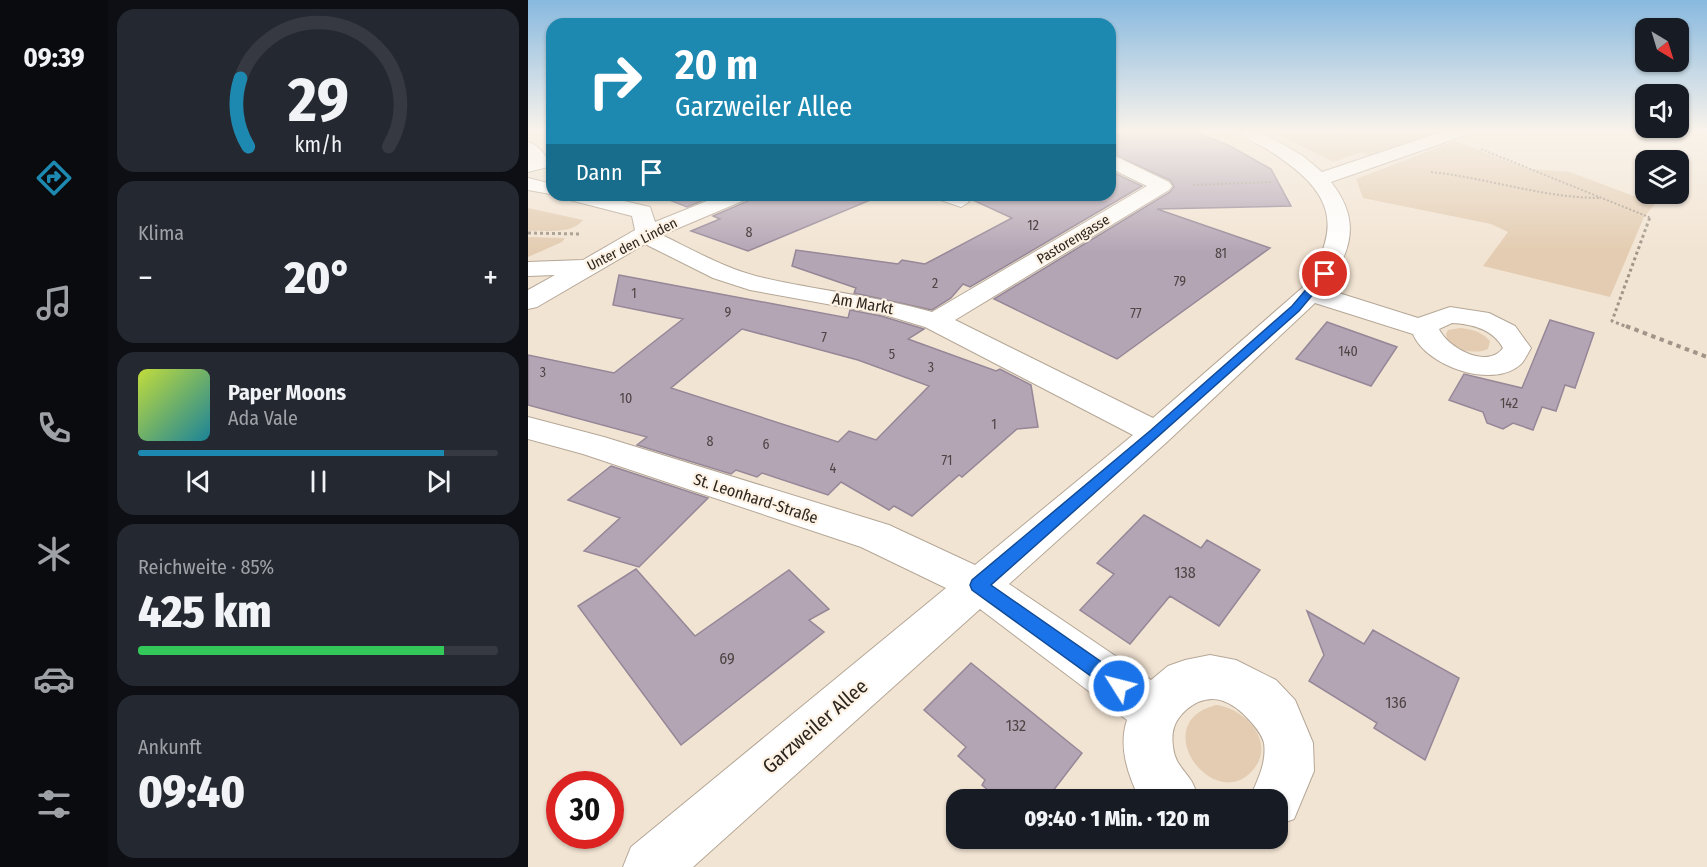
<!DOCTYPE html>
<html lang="de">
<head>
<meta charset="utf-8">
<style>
	:root { --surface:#171b24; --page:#242831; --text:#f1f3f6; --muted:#9ea1a6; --line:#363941; --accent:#1e89b0 }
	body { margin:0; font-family:"Fira Sans Condensed",sans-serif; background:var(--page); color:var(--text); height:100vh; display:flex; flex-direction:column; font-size:22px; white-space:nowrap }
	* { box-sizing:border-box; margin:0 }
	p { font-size:20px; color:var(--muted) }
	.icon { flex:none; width:33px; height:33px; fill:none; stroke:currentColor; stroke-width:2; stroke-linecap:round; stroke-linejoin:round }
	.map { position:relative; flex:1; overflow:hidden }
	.drawer { display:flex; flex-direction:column; gap:9px; padding:9px; background:#0d0f14; width:420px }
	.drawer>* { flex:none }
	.banner { position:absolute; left:18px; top:18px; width:570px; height:183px; border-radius:18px; box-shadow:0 2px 4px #0004; background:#1e89b0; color:#fff; overflow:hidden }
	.needle { width:39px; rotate:142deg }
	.tools { position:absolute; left:1107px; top:18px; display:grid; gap:12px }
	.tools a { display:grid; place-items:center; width:54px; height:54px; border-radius:12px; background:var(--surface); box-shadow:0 2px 4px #0004; font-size:30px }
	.speed { position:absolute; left:18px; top:771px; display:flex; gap:12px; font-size:30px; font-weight:700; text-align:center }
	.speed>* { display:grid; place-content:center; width:78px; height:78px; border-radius:50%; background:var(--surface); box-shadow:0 2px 4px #0004; line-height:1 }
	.speed .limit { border:9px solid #d22; background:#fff; color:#111 }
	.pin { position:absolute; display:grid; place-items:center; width:51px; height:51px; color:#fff; margin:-26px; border:3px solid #fff; border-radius:50%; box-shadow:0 2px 6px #0007 }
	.me { position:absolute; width:66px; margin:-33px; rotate:306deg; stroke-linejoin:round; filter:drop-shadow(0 0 4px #0008) }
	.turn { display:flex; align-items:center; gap:21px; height:126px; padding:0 30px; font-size:27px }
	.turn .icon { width:78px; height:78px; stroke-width:2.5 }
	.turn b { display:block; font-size:42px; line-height:51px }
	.then { display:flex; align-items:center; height:57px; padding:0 30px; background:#0003; gap:12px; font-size:22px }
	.big { font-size:45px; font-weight:800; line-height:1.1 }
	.drawer .widget { flex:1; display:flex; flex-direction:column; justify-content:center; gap:9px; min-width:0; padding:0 21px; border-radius:18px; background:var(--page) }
	.drawer .dial { align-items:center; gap:0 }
	.dial svg { height:156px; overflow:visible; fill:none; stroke:var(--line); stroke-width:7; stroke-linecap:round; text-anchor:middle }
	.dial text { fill:var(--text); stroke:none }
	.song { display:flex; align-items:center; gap:18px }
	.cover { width:72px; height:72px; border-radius:9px; background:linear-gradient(135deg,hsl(70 70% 55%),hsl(190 70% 35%)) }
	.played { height:6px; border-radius:3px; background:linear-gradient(90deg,var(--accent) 85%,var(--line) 85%) }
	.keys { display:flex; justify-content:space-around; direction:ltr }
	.heat { display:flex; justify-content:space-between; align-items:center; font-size:33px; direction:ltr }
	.charge { height:9px; border-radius:4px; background:linear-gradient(90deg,#34c759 85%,var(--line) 0) }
	.trip { position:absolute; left:418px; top:789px; width:342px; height:60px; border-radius:18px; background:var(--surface); box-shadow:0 2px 4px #0004; font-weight:800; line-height:60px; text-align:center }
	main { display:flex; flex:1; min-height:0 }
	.tab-bar { display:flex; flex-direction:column; width:108px; justify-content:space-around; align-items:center; background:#090b0e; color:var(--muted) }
	.tab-bar .icon { width:42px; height:42px }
	.tab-bar .active { color:var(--accent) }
	.tab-bar b { font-size:27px; color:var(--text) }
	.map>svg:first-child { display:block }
	.green { fill:#e3ccb1 }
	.building { fill:#b4a5b5; stroke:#958797; stroke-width:1.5; fill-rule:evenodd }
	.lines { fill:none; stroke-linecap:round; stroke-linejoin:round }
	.lane-casing { stroke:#b5a797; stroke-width:2 }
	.street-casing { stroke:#b5a797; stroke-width:2 }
	.path-far2 { stroke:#a09588; stroke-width:2; stroke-dasharray:2 2; stroke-linecap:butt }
	.path-far1 { stroke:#a09588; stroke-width:3; stroke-dasharray:3 3; stroke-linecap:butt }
	.path { stroke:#a09588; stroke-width:4; stroke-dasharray:4.5 4.5; stroke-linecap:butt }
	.lane { fill:#fff; fill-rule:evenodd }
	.street { fill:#fff; fill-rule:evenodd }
	.route { fill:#1a73e8; stroke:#114b97; stroke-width:1.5 }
	.labels { text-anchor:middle; stroke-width:4.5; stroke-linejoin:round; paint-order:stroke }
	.number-label { font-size:14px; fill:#4d4544 }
	.far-street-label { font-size:14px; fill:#2b251f; stroke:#fdf2e4 }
	.street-label { font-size:16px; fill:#2b251f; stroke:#fdf2e4 }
	.near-number-label { font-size:16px; fill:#4d4544 }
	.near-street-label { font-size:20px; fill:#2b251f; stroke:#fdf2e4 }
</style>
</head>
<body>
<main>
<nav class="tab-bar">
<b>09:39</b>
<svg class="icon active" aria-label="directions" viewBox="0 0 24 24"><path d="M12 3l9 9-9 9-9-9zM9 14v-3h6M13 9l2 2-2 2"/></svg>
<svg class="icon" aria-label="music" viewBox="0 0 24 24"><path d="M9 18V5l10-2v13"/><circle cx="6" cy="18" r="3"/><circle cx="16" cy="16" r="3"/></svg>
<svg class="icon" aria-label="phone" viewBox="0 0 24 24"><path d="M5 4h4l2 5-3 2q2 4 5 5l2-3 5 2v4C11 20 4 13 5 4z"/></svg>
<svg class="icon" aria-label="climate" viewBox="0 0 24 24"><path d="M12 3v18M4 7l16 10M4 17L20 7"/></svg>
<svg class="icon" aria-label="car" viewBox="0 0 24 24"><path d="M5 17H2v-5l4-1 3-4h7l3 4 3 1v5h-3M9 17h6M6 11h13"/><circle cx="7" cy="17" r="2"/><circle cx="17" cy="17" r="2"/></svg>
<svg class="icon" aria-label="filters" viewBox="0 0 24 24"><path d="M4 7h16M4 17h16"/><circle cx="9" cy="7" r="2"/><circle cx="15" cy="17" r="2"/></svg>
</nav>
<section class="drawer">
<div class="widget dial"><svg viewBox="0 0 100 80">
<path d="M14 69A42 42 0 1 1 86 69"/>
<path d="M14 69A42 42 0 0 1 10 34" stroke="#1e89b0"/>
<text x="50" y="56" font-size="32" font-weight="700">29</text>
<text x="50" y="72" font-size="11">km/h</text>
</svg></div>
<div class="widget"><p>Klima</p>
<div class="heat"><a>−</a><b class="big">20°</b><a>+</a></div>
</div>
<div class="widget">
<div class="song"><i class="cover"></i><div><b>Paper Moons</b><p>Ada Vale</p></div></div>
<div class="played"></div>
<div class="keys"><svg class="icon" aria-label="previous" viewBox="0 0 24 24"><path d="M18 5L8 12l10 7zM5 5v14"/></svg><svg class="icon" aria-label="pause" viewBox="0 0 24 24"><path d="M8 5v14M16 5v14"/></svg><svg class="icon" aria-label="next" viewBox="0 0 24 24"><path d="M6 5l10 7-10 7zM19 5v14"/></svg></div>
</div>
<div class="widget"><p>Reichweite · 85%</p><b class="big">425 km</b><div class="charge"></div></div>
<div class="widget"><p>Ankunft</p><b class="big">09:40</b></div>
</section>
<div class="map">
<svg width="1179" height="867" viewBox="0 0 1179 867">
	<rect width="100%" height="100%" fill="#f2e4d3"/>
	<path class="green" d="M744,131H897L904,135L847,156L831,153L805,162Z
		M927,141L1000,169L1042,172L1127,204L1116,217L1082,297L955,266L980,232L963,224L835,198L828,179Z
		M0,208L55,220C44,235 16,230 0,231Z
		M0,237L37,238L34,242L0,257Z
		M932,328C944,329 954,332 962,341L960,349C947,355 920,351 918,334L920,330Z
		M688,705C717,708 750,743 724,771C685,814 618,723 688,705Z"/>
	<path class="building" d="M582,131H665L702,146L743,169L763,206L629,209L742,248L589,359L466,299L642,192L646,187L642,180L582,153Z
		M582,171L614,186L442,287L435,284L423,298L404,310L326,293L328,288L264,266L268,250L370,264L374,260L397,264L484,218L434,195H582Z
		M139,195H188L159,207L139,199Z
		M224,195H352V196L220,251L163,231L192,219L185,216L220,201Z
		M91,275L320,318L322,310L353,316L396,329L380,339L468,371L472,369L503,385L510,427L489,429L434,477L431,475L384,516L366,506L361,510L313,482L300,495L234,473L229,477L208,470L203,474L109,445L119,437L0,405V355L86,373L155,319L85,305ZM214,329L330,360L401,386L348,440L321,431L310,442L143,388Z
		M1022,320L1066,333L1047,388L1037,385L1028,411L1014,407L1005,430L985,423L975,429L959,423L955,412L921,400L936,374L994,388Z
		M799,322L869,347L843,386L768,359Z
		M83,466L180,498L111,567L56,551L92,518L40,500Z
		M616,515L673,548L679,540L732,570L691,626L642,596L602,644L552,610L586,574L569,563Z
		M108,569L167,636L261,570L301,609L281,620L296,632L153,745L50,606Z
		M779,611L836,644L845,630L931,678L897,760L846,728L849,723L781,681L796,655Z
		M443,663L554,753L518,800H461V791L454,785L457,780L430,756L438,747L396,710Z"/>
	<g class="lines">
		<g class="lane-casing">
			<path id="lane" d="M405,195C417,195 431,193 441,202L433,207L407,198Z"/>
		</g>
		<g class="street-casing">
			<path id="street" d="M711,131H732L775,156L794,172L916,131H940L938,135L803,182C834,221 823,251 798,289L890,318L922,307L961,313L987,326L1003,348C1000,353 997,360 993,364C965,390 898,366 885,334L787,303L640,441L481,584L623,680L640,666L657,660L682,655L708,660L748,680L767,700L785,743L786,771L766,819L750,825V800H721C729,781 739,763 736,743C734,735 729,729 724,723C705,701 683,689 658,710C646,721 643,731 645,747C647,764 656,769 664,782C667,788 669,794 671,800H612C600,775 590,747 599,720L452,609L165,867H95L103,847L418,588L333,547L55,454L0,439V417L76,437L361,525L447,565L605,435L397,327L354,314L222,290L185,278L117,244L9,307L0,309V290L27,275L0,276V262L55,260L107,230L104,216L38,199L35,195H70L122,207L127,222L194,195H222L219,199L134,235C167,251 200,270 236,278C292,291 348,296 404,312L619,186L582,168V155L589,157L641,182L644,186L641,190L427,320L625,418L774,288C818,224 804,191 742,151C732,144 717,140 711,131ZM924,323C944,324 965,329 975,348C959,370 919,347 911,329Z
				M0,142C10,144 17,155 22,163L20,167L0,172Z
				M0,178L24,184V195H28L0,190Z"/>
		</g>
		<path class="path-far2" d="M808,131L820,140
			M953,149L1123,218
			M903,172C960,178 1015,198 1073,198
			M665,185L744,182"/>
		<path class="path-far1" d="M0,233L53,234
			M1102,328L1084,321L1122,217"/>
		<path class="path" d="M1098,326L1179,357"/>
		<use href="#lane" class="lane"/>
		<use href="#street" class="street"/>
	</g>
	<linearGradient id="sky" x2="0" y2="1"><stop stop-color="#88b9df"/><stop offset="0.52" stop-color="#f9f3eb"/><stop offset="1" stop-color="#f9f3eb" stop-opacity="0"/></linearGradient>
	<rect width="1179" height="252" fill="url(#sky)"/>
	<path class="route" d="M793,272L802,274L771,311L463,585L598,679L601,686L598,692L591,695L585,692L444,590L442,585L444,580L623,430L764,306Z"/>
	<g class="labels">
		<g class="number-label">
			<text x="505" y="230">12</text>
			<text x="221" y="237">8</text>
			<text x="693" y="258">81</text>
			<text x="652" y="286">79</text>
			<text x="407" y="288">2</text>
			<text x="106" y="298">1</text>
			<text x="200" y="317">9</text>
			<text x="608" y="318">77</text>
			<text x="296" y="342">7</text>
			<text x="820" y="356">140</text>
			<text x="364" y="359">5</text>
			<text x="403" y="372">3</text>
			<text x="15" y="377">3</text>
			<text x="98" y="403">10</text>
			<text x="981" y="408">142</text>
			<text x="466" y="429">1</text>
			<text x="182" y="446">8</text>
			<text x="238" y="449">6</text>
			<text x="419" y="465">71</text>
			<text x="305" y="473">4</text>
		</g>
		<g class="far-street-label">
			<text transform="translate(545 239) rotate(-31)" y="5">Pastorengasse</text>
			<text transform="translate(104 244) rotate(-27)" y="5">Unter den Linden</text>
		</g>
		<g class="street-label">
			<text transform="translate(335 303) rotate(10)" y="6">Am Markt</text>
			<text transform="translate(228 498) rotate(18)" y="6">St. Leonhard-Straße</text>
		</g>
		<g class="near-number-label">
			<text x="657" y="578">138</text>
			<text x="199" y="664">69</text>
			<text x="868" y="708">136</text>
			<text x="488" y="731">132</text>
		</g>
		<g class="near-street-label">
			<text transform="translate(287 726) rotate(-41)" y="7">Garzweiler Allee</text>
		</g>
	</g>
</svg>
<div class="tools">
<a><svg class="needle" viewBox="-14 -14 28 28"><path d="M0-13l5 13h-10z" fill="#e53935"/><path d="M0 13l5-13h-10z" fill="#9ea1a6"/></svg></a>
<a><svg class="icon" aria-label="sound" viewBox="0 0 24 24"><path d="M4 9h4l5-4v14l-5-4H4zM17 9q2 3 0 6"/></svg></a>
<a><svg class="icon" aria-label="layers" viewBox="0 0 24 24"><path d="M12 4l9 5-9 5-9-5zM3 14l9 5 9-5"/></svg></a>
</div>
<div class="speed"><div class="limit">30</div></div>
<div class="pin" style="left:797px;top:274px;background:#d93025"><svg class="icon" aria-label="arrive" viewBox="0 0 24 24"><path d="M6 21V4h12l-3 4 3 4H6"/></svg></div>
<svg class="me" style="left:591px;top:686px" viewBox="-20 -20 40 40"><circle r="17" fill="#1a73e8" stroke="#fff" stroke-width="3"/><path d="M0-11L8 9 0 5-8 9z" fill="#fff"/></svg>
<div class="trip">09:40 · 1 Min. · 120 m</div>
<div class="banner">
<div class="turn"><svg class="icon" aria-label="right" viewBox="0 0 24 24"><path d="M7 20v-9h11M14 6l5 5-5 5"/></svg><div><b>20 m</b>Garzweiler Allee</div></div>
<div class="then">Dann<svg class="icon" aria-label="arrive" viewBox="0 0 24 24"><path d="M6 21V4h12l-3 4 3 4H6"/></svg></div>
</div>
</div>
</main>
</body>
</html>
